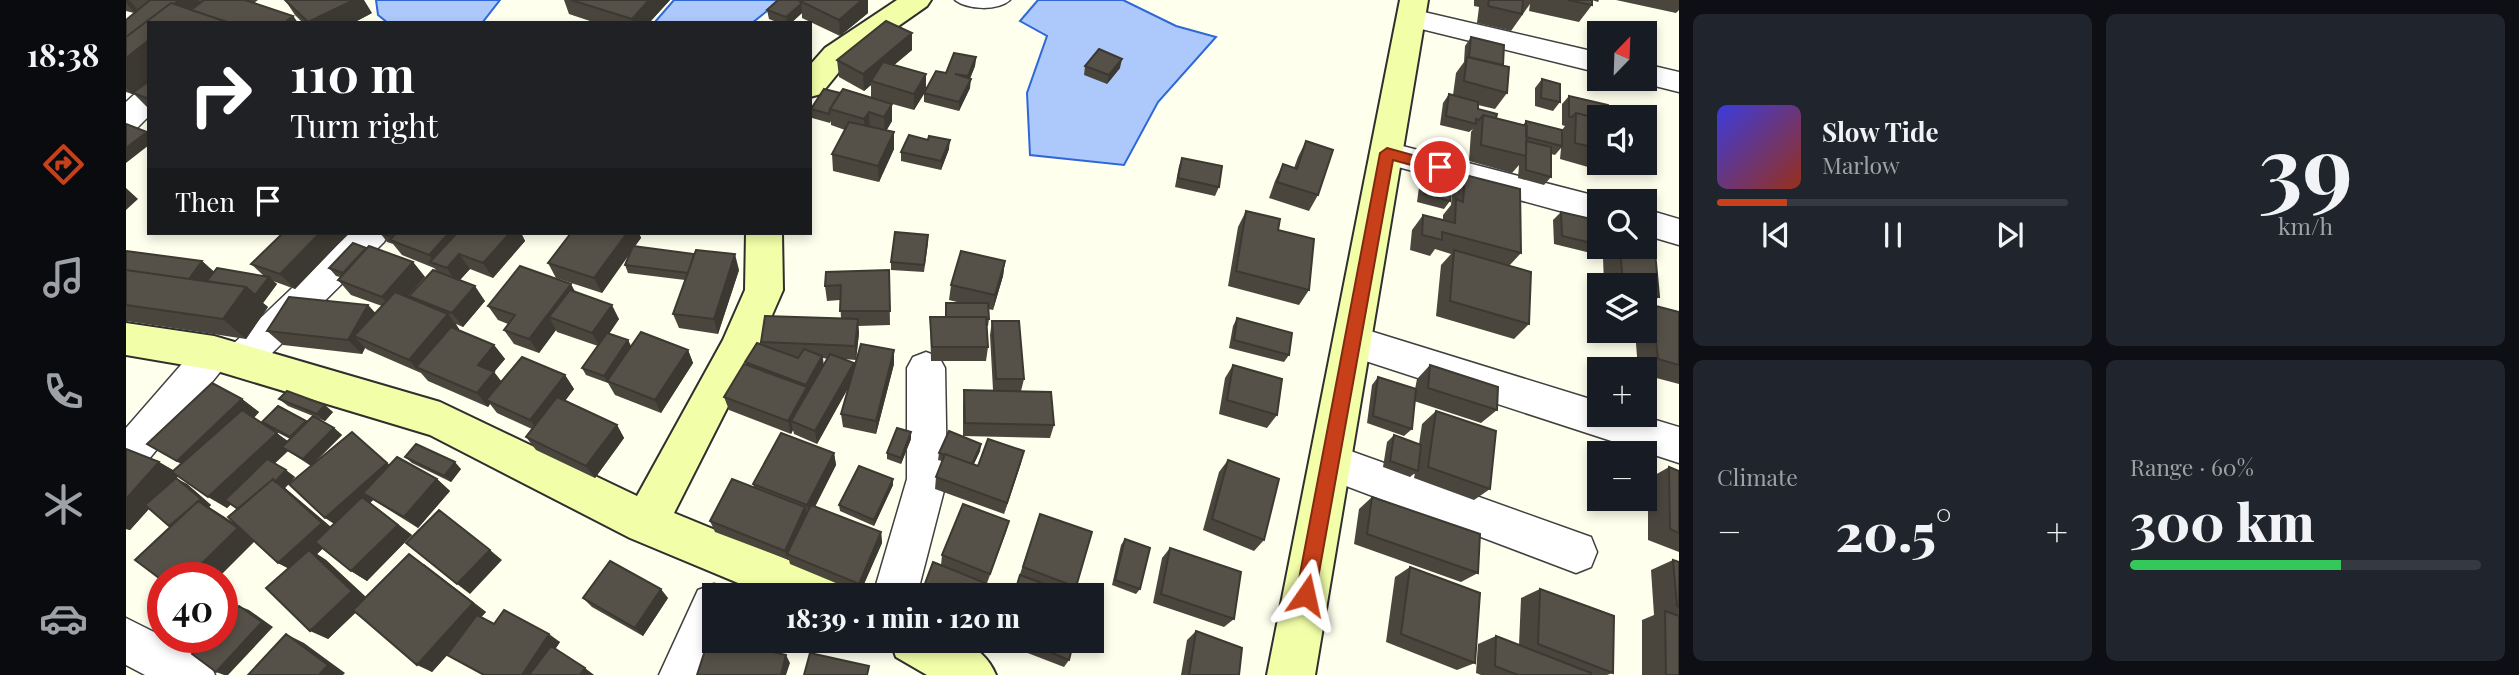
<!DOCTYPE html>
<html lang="en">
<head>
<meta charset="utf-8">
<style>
	:root { --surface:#171b24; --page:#20242c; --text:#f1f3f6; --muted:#9ea1a6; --line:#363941; --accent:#c7401a }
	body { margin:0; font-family:"Playfair Display",serif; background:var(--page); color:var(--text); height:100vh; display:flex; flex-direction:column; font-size:26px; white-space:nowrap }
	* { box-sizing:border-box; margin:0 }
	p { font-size:23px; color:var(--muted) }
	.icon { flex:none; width:38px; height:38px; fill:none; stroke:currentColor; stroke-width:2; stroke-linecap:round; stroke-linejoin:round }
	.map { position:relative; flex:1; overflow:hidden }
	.drawer { display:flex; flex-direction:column; gap:14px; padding:14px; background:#0d0f14; width:840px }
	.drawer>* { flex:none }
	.banner { position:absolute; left:21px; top:21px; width:665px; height:214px; border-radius:0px; box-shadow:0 4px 10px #0003; background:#202124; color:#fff; overflow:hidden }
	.needle { width:46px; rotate:23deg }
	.fabs { position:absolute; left:1461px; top:21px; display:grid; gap:14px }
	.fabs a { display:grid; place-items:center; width:70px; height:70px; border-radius:0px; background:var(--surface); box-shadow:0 4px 10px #0003; font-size:35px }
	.speed { position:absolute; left:21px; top:562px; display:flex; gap:14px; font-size:35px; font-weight:700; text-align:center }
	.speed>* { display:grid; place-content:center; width:91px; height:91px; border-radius:50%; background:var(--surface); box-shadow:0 4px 10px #0003; line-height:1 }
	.speed .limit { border:10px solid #d22; background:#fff; color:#111 }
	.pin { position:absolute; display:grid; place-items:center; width:60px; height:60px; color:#fff; margin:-30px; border:4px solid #fff; border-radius:50%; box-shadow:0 2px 7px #0007 }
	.me { position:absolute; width:77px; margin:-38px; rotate:11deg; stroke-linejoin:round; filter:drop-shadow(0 0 5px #0008) }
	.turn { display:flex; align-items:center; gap:24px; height:147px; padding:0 28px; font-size:32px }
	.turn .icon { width:91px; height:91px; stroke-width:2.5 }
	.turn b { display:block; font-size:49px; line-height:60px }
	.then { display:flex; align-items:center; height:66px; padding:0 28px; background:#0003; gap:14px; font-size:26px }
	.big { font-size:52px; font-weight:800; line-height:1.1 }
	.drawer .widget { flex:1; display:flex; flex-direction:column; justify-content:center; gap:10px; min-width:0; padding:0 24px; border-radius:10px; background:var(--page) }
	.drawer .dial { align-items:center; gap:0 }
	.dial b { font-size:91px; line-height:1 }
	.song { display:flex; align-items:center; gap:21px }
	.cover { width:84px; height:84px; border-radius:10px; background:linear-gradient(135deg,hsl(240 70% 55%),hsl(10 70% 35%)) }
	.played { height:7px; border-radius:4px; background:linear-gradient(90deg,var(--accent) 20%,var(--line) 20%) }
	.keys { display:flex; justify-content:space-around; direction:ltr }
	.heat { display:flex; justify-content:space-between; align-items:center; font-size:38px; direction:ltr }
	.charge { height:10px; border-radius:5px; background:linear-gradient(90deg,#34c759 60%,var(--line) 0) }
	.drawer .tiles { flex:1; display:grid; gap:14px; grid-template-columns:repeat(2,1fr) }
	.trip { position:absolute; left:576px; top:583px; width:402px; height:70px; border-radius:0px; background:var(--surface); box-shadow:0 4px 10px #0003; font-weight:800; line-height:70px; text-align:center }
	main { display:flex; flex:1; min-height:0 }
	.dock { display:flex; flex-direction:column; width:126px; justify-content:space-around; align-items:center; background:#090b0e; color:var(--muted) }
	.dock .icon { width:49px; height:49px }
	.dock .selected { color:var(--accent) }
	.dock b { font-size:32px; color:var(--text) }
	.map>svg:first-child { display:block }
	.water { fill:#adc9fb; stroke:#2e67d8; stroke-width:2 }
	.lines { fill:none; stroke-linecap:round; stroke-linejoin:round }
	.lane-casing { stroke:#404040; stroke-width:3 }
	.street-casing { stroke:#404040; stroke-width:3 }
	.secondary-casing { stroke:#2f2f2f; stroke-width:4 }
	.lane { fill:#fff; fill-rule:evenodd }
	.street { fill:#fff; fill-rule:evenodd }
	.secondary { fill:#f2ffa8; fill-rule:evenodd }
	.wall { fill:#4a463e; fill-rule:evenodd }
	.shaded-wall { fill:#3c3932 }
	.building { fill:#565148; stroke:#3c3932; stroke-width:2 }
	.route { fill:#c7401a; stroke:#812a11; stroke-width:2 }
</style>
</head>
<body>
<main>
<nav class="dock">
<b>18:38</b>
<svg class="icon selected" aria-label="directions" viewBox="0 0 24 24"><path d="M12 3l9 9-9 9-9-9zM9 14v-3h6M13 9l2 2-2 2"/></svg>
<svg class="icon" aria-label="music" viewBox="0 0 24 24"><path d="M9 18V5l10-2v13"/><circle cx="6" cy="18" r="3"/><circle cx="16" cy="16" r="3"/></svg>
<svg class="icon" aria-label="phone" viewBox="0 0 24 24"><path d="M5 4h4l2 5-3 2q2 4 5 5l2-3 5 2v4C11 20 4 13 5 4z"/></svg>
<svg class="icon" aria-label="climate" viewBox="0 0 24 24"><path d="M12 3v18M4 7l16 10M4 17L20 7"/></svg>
<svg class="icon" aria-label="car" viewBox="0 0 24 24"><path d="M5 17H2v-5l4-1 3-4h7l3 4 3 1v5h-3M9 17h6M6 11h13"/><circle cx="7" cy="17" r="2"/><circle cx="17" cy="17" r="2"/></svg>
</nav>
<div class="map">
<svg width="1553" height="675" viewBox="0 0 1553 675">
	<rect width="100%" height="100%" fill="#feffed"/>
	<path class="water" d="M250,0H374L356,23H262L252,15Z
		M548,0H655L626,23H528Z
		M912,0H997L1050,26L1090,37L1032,102L998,165L904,155L901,93L921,36L894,21Z"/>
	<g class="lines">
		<g class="lane-casing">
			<path id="lane" d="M829,0H884C872,11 842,10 829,0Z"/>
		</g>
		<g class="street-casing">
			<path id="street" d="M1285,9L1474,53V73L1275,24L1271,18L1275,12Z
				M1519,64L1553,72V92L1509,81L1507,79H1519Z
				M23,88V116L11,128L0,131V102L12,91Z
				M1261,142L1474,197L1486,201H1474V222L1250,161L1245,153L1250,145Z
				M1519,209L1553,219V245L1519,235Z
				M224,233H263L258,242L128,371L115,376L102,371L99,366L14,470L0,475V428L75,342L88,337L101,342L104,347Z
				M1228,326L1474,402V415H1513L1553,427V463L1215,353L1210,342L1215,331Z
				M800,352L813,357L819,368L821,479L791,595H747L781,479V368L787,357Z
				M1205,444L1465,537L1471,552L1465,567L1450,573L1191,475L1185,462L1191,449Z
				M588,584L604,590L606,595H588V640H595L580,675H533L572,590Z
				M0,618L82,659L89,675H19L0,665Z"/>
		</g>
		<g class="secondary-casing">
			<path id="secondary" d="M771,0H805L801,6L721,62L695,94L684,97V65L699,48Z
				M1274,0H1302L1189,675H1141Z
				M620,233H656L657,290L632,347L548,513L709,579L716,595H641L504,538L304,435L88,370L0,355V323L88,336L314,402L511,496L597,340L619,290Z
				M764,640C805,640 851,630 870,675H801L770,657Z"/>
		</g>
		<use href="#lane" class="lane"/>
		<use href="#street" class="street"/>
		<use href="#secondary" class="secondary"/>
	</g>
	<path class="wall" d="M0,0H132L128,3L167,16L172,23H23V109L7,93L6,94L0,92V20L8,13L0,11Z
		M159,0L246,13L227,23H177L169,15Z
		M438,0H544L523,23H470L443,14Z
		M652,0H742V13L714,36L676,18V13L665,23H653L643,19L641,10Z
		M1348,0H1473L1472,2L1466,0V5L1453,22L1403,11L1404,4L1385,31L1351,23L1353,7L1348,6Z
		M1490,0H1553V10L1550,13Z
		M786,33V50L768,65L800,90L820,73L850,57L849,66L844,79V88L833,111L798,102V93L788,110L745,98V85L738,91L713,77L711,60Z
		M1345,37L1377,65L1381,93L1369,109L1352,105V109L1370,118L1397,125L1400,121L1436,130L1439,126L1436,125V104L1443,96L1474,117V163H1483L1476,171L1434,159L1435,148L1429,155L1425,154V177L1418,185L1392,178L1393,165L1386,173L1343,161L1345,132L1347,129L1343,132L1314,125L1317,103L1323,94L1327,95L1330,73L1338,62L1339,46Z
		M959,66L994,68L981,84L958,75Z
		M1416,79L1434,102L1427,111L1409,106V88Z
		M714,93L766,104V121L760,131L768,132V149L753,182L707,171L706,154L719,130L705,125V121L704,123L686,118L685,109Z
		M1180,141L1192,195L1183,211L1143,198L1149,181L1157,164L1168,168L1172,157Z
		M823,149L815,170L775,161V152Z
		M1056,158L1093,187L1089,196L1049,187L1053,166Z
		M1301,171L1324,201L1318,209L1291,202L1294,180Z
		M1339,175L1395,253L1383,266L1403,324L1388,339L1310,316L1315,265L1325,254L1309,249L1304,256L1284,250L1286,230L1297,215L1317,220V215L1325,205L1326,191Z
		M1120,211L1152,230L1183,290L1173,305L1102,286L1112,227Z
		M1435,212L1474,221V247H1481L1473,255L1428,244L1427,220Z
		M256,233H395L399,241L367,278L344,269L334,280L359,301L337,327L330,324L333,329L332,330L368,345L379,359L368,372L375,381L439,375L448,389L439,401L491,425L498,438L469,478L410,450L400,437L406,429L371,413L364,404L362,407L302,381L295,373L242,350L239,348L236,354L157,345L141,331L242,305L249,313L256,306L225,295L212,280L214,277L210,276L203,268L241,249L287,262L299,277L281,297L286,300L283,296L311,271L308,268L276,255L267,244L261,242L255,234Z
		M445,233H513L515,238L508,246L613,270L592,334L553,328L547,314L559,280L502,273L499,265L504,252L476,293L430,278L422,263Z
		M221,235L169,289L147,281L151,284L137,303L142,307L120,339L0,321V251L76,261L88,272L138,276L125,264Z
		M802,243L798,272L765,270V262Z
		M1488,247H1513L1533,297L1519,308V285H1478L1477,257Z
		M879,261L877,276L867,310L862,309L863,319L862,326H861L862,347L860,361H805L804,317H819L820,303H835L823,300L825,285Z
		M763,270L764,325L732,326L733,333L730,360L718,359L728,370L768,350V364L750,434L717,427L715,414L723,386L691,444L668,434L667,430L665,434L603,410L598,397L620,364L619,362L636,345L635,342L715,318L714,300L701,301L699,286ZM697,358L702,359L698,366Z
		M449,291L493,319L483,334L502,340L505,347L562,350L567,363L535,413L489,395L482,383L460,375L456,368L472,346L431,332L430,330L413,353L388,344L378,330L382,324L372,320L362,306Z
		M1526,305L1553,312V384L1519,375V369H1512L1509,331H1519V310Z
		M1111,318L1163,355L1158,362L1103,348L1107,326Z
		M866,321L898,379L895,391L928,425L924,438L837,436V403L838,390H867L864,335Z
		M1107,365L1151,415L1141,428L1093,414L1099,378Z
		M1304,365L1371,410L1355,423L1288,401L1286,429L1278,436L1241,423L1246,385L1252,377L1289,389L1291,379Z
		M116,399L133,412L128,418L162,441L164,439L145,429L136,422L180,421L181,422L187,416L162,406L153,399L207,412L199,421L188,417L208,428L216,435L186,465L226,432L263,465L311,479L324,491L292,528L247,500L244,503L286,535L241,581L225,571L197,548L191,554L200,560L240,597L298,564L360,612L355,617L368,624L434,642L429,649L468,675H358L323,653L306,672L229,613L202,639L162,568L152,563L128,541L44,527L23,509L4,530L0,529V449L33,462L48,471L55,464L21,444ZM162,451L185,466L208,524L205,527L159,488L169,477L149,463ZM52,476L101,508L105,504L112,509L110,524L83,507L85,505L61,484L50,479Z
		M1310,411L1364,489L1348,500L1288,478L1289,473L1284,477L1257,467L1261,442L1268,435L1293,444L1296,424Z
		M785,439L775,464L761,459V453Z
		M855,444L854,451L848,464L852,466L895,463L878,514L809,489L810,477L816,461L812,460L813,453Z
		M708,453L710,465L689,506L755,532L756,543L734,593L664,564L663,560L589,532L584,521L628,488L627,484Z
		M279,457L335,469L325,482L286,463Z
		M1102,460L1138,540L1128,551L1077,530L1093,472Z
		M1543,467L1553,471V552L1522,540V479Z
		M767,479V485L748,526L714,511L713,505Z
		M1246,497L1352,573L1335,582L1228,544L1233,509Z
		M914,514L950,587L946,595L893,577Z
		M883,521L861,583L815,565L816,555Z
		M999,539L1014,589L1010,594L986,585L995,545Z
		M1044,548L1108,619L1098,627L1027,603L1036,558Z
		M1547,560L1553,562V675H1516V620L1528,615L1525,570Z
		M1284,567L1349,663L1331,670L1260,642L1269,577Z
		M797,589L864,595H799L797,594Z
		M1414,589L1487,673L1481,675H1355L1350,673L1352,644L1370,636L1393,645L1395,598Z
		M457,598H542L517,636L466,607Z
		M1070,631L1113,675H1055L1061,640Z
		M873,640H948L943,660L938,667L873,642Z"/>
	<path class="shaded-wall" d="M0,0H3L12,10L9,13L0,3Z
		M53,0H72L78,7L26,23Z
		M228,0H238L246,13L227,23L182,22Z
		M523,0H544L523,23H507L506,19Z
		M736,0H742V13L714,36L713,20Z
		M675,4L676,13L665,23H661L660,17Z
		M167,16L172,23H158Z
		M23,26V81L6,94L0,88V45Z
		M786,33V50L748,82L745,81V85L738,91L737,74Z
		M850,57L849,66L841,85L842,76Z
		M996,59L994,68L981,84L983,75Z
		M800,74V91L788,110V94Z
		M845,79L844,88L833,111V102Z
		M766,104V121L759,133L758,117Z
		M743,112L744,129L739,136L738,119Z
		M21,132L23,134V145L0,163V148Z
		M768,132V149L753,182L752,166Z
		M824,140L823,149L815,170V161Z
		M0,188L12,199L0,210Z
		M194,233H219L221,235L169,289L154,274Z
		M323,233H334L309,264L303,255Z
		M384,233H395L399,241L367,278L357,263Z
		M501,233H513L515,238L476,293L468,278Z
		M333,254L344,269L331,283L321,268Z
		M609,254L613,270L592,334L588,319Z
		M76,261L93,276L84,288L62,280Z
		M879,261L877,276L867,310L869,295Z
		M287,262L299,277L269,311L256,297Z
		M143,277L151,284L137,303L142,307L120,339L97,319L120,287Z
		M445,284L453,299L423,317L430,330L413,353L403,339Z
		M349,286L359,301L337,327L326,313Z
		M242,305L255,319L228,336L239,348L236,354L222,340Z
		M486,305L493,319L474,347L466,333Z
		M322,314L333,329L298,370L290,367L295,373L283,360Z
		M732,319L733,333L730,360L729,346Z
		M502,340L506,348L482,383L478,376Z
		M368,345L379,359L368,372L379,386L360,400L364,404L362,407L351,393L352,365Z
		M562,350L567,363L535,413L529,400Z
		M768,350V364L750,434V421Z
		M696,356L698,370L683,398L680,385Z
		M728,363L729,376L691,444L689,431Z
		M439,375L448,389L414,433L404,420Z
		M681,387L683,400L665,421L667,430L665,434L662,421Z
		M116,399L133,412L71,473L51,461Z
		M199,405L207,412L199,421L191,414Z
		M180,421L188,427L173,444L164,437Z
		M491,425L498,438L469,478L460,466Z
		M208,428L216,435L185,466L177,459Z
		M226,432L275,475L237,493L247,500L244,503L286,535L241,581L225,571L216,529L199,518Z
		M785,432V439L775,464V458Z
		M151,433L167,446L156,447L162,451L101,508L82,497Z
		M855,444L854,451L844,472L845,466Z
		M898,451L895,463L878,514L881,503Z
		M708,453L710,465L684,517L681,505Z
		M33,462L54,474L4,530L0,529V499Z
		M329,462L335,469L325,482L318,476Z
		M160,470L169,477L159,488L213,534L191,554L200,560L243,600L202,639L184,631L171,573L152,563L118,513Z
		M50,478L61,484L85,505L83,507L131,539L92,578H61Z
		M311,479L324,491L292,528L278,517Z
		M767,479V485L748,526V520Z
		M679,507L682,518L661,554L662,561L659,551Z
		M883,521L880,532L861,583L864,574Z
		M755,532L756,543L734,593L733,584Z
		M364,550L376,560L344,594L331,584Z
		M283,554L360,612L306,672L291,665Z
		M535,589L542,598L517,636L509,628Z
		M113,606L123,610L147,627L102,675H98L90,672Z
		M160,634L178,643L219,673L217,675H193Z
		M423,634L434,642L412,675H396Z
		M68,637H83L70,650L59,646Z
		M660,655L664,663L660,675H655Z
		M459,668L468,675H454Z"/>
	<path class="building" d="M24,0H53L48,4L45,3L0,37V20Z
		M78,0H119L167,16L158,23H104L65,10Z
		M159,0H228L182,22Z
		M445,0H523L506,19Z
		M652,0H675L674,1L675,4L660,17L641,10Z
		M675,0H736L713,20L674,1Z
		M1363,0H1397L1396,14L1362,6Z
		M1442,0H1466V5Z
		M45,3L104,23H23V40L0,58V37Z
		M760,21L786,33L737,74L711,60Z
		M1345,37L1378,45L1377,65L1343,57Z
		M973,49L996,59L983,75L959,66Z
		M828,53L850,57L842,76L829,74L845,79L833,102L798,93L810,71L820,73Z
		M1341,57L1383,67L1381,93L1338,81Z
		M757,62L800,74L788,94L745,81Z
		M1416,79L1434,84V102L1415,98Z
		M23,81V99L7,93Z
		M698,89L714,93L704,109L703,114L685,109Z
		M717,89L766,104L758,117L743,112L738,119L704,109Z
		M1323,94L1352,102V109L1371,114L1370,118L1357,115L1353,120L1350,119V124L1320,116Z
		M1443,96L1482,105L1483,117H1474V119L1450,113L1446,117H1443Z
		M1450,113L1474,119V149L1449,143Z
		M1357,115L1401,126L1400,156L1355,145Z
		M1400,121L1436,130V146L1400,137Z
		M723,122L768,132L752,166L706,154Z
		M0,124L21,132L0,148Z
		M783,135L802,140L803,136L824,140L815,161L775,152Z
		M1180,141L1207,150L1192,195L1151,182L1157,164L1171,169Z
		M1400,141L1425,147V177L1400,170Z
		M1056,158L1096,166L1093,187L1052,178Z
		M1301,171L1326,178L1324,201L1298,194Z
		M1339,175L1394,189L1395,253L1316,232V240L1296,235L1297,215L1329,223L1330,199L1337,202Z
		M1120,211L1154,219L1152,230L1188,239L1183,290L1110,271Z
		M1435,212L1474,221V245L1436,236Z
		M769,232L802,235L798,265L765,262Z
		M157,233H194L154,274L125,264Z
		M256,233H270L266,237L255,234Z
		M270,233H323L303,255L264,240Z
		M331,233H384L357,263L333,254L321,268L304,262Z
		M445,233H501L468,278L422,263Z
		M227,243L240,248L217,273L203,268Z
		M243,246L287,262L256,297L212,280Z
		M507,246L568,254L562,273L499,265Z
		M1494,247H1513L1529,251L1533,297L1519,293V285H1497Z
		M570,250L609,254L588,319L547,314Z
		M1328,250L1405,272L1403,324L1324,301Z
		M0,251L76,261L63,279L0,270Z
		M835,251L879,261L869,295L825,285Z
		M394,266L445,284L403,339L378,330L389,315L362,306Z
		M91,268L143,277L129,295L120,287L81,281Z
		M0,270L120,287L97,319L0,305Z
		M307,270L349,286L326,313L283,296Z
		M763,270L764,311H714L715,285L699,286L700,272Z
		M444,290L486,305L466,333L423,317Z
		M269,292L322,314L283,360L228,336Z
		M163,297L242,305L222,340L141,331Z
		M820,303H862L863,319H860V317H820Z
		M1526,305L1553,312V365L1532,359Z
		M639,316L732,319L729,346L635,342Z
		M804,317H860L862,347H806Z
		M1111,318L1166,333L1163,355L1108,340Z
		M866,321H893L898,379H870Z
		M325,327L368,345L352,365L368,372L351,393L290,367Z
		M515,332L562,350L529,400L481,381Z
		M481,333L502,340L478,376L456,368Z
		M631,343L672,358L678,349L696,356L680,385L619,362Z
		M735,344L768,350L750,421L715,414Z
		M704,354L728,363L689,431L665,421Z
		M396,357L439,375L404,420L360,400Z
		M618,364L681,387L662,421L598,397Z
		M1107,365L1156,379L1151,415L1101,400Z
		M1304,365L1372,387L1371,410L1302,388Z
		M1252,377L1290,389L1286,429L1247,416Z
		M86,383L116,399L51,461L21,444Z
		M838,390L925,392L928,425L839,423Z
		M161,391L199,405L191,414L153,399Z
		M431,397L491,425L460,466L400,437Z
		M152,406L180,421L164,437L136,422Z
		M116,410L151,433L82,497L46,472Z
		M1310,411L1370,431L1364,489L1302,467Z
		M187,416L208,428L177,459L156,447Z
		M771,428L785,432L775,458L761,453Z
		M823,431L855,444L846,464L819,454L818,455L813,453Z
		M226,432L261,463L199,518L163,484Z
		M655,433L708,453L681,505L627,484Z
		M1268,435L1295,445L1292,471L1264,461Z
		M862,439L898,451L881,503L810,477L819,454L852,466Z
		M290,444L329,462L318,476L279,457Z
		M0,449L33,462L0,499Z
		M271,457L311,479L278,517L237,493Z
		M141,459L160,470L149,482L147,479L112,509L99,500Z
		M1102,460L1153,479L1138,540L1086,519Z
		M733,466L767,479L748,520L713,505Z
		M1543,467L1553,471V533L1544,529Z
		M50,478L75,499L43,526L19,505Z
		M147,479L196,523L152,563L102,517Z
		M606,479L679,507L659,551L584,521Z
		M236,497L272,525L225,571L189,542Z
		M1246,497L1354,534L1352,573L1241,534Z
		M72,501L112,528L61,578H37V581L9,560Z
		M837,504L883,521L864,574L816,555Z
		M685,505L755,532L733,584L661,554Z
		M313,510L364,550L331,584L280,543Z
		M914,514L966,532L950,587L897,567Z
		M999,539L1024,548L1014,589L989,580Z
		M1044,548L1115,572L1108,619L1035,594Z
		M183,550L226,591L184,631L140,588Z
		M283,554L347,603L291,665L227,610Z
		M1547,560L1553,562V607L1551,606Z
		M484,561L535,589L509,628L457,598Z
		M807,562L867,586L863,595H812L797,589Z
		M1284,567L1354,593L1349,663L1275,634Z
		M894,575L948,595H888Z
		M1414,589L1488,616L1487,673L1412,644Z
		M113,606L136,622L90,672L66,654L83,637H96V623Z
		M378,610L423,634L396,675H358L321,655L351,615L368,624Z
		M1539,611L1553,616V675H1540Z
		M1070,631L1116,648L1113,675H1063Z
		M160,634L202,665L193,675H122Z
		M1370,636L1465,673V675H1392L1369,666Z
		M47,637H68L59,646Z
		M583,638L588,639V640H595L660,655L655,675H571Z
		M894,640H948L943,660Z
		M425,646L459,668L454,675H403Z
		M684,653L743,666L741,675H678Z"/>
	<path class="route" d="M1261,148L1319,164L1321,167L1314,173L1267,160L1189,595L1187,602L1180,605L1173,602L1170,595L1254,153Z"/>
</svg>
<div class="fabs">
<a><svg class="needle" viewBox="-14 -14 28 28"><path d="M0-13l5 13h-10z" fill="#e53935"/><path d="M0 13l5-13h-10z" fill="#9ea1a6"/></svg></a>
<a><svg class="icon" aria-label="sound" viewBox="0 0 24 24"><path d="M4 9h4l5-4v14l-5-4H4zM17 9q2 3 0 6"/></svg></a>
<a><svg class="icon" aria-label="search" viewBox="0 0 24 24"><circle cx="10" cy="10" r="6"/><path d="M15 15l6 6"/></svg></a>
<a><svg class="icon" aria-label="layers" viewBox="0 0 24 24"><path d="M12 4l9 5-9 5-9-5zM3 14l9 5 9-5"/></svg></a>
<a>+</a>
<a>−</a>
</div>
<div class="speed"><div class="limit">40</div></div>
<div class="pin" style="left:1314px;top:167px;background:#d93025"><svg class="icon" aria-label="arrive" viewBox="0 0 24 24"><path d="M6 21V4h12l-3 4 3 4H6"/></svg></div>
<svg class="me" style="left:1180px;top:595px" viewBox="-20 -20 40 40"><path d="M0-17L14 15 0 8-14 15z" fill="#c7401a" stroke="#fff" stroke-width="4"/></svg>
<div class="trip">18:39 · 1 min · 120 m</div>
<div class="banner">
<div class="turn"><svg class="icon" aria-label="right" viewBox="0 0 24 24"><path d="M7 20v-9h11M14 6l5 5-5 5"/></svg><div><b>110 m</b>Turn right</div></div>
<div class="then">Then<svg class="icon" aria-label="arrive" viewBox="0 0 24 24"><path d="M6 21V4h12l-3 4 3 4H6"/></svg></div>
</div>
</div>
<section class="drawer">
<div class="tiles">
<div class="widget">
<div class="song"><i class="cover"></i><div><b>Slow Tide</b><p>Marlow</p></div></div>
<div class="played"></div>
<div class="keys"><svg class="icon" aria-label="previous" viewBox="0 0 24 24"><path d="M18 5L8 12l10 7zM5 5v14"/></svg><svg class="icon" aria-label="pause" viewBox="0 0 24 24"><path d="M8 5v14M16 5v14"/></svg><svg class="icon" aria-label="next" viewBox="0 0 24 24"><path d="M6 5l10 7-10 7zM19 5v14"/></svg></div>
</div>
<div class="widget dial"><b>39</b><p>km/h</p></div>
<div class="widget"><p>Climate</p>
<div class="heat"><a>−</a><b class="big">20.5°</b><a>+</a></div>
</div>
<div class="widget"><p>Range · 60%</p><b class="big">300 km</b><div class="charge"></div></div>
</div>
</section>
</main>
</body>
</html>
